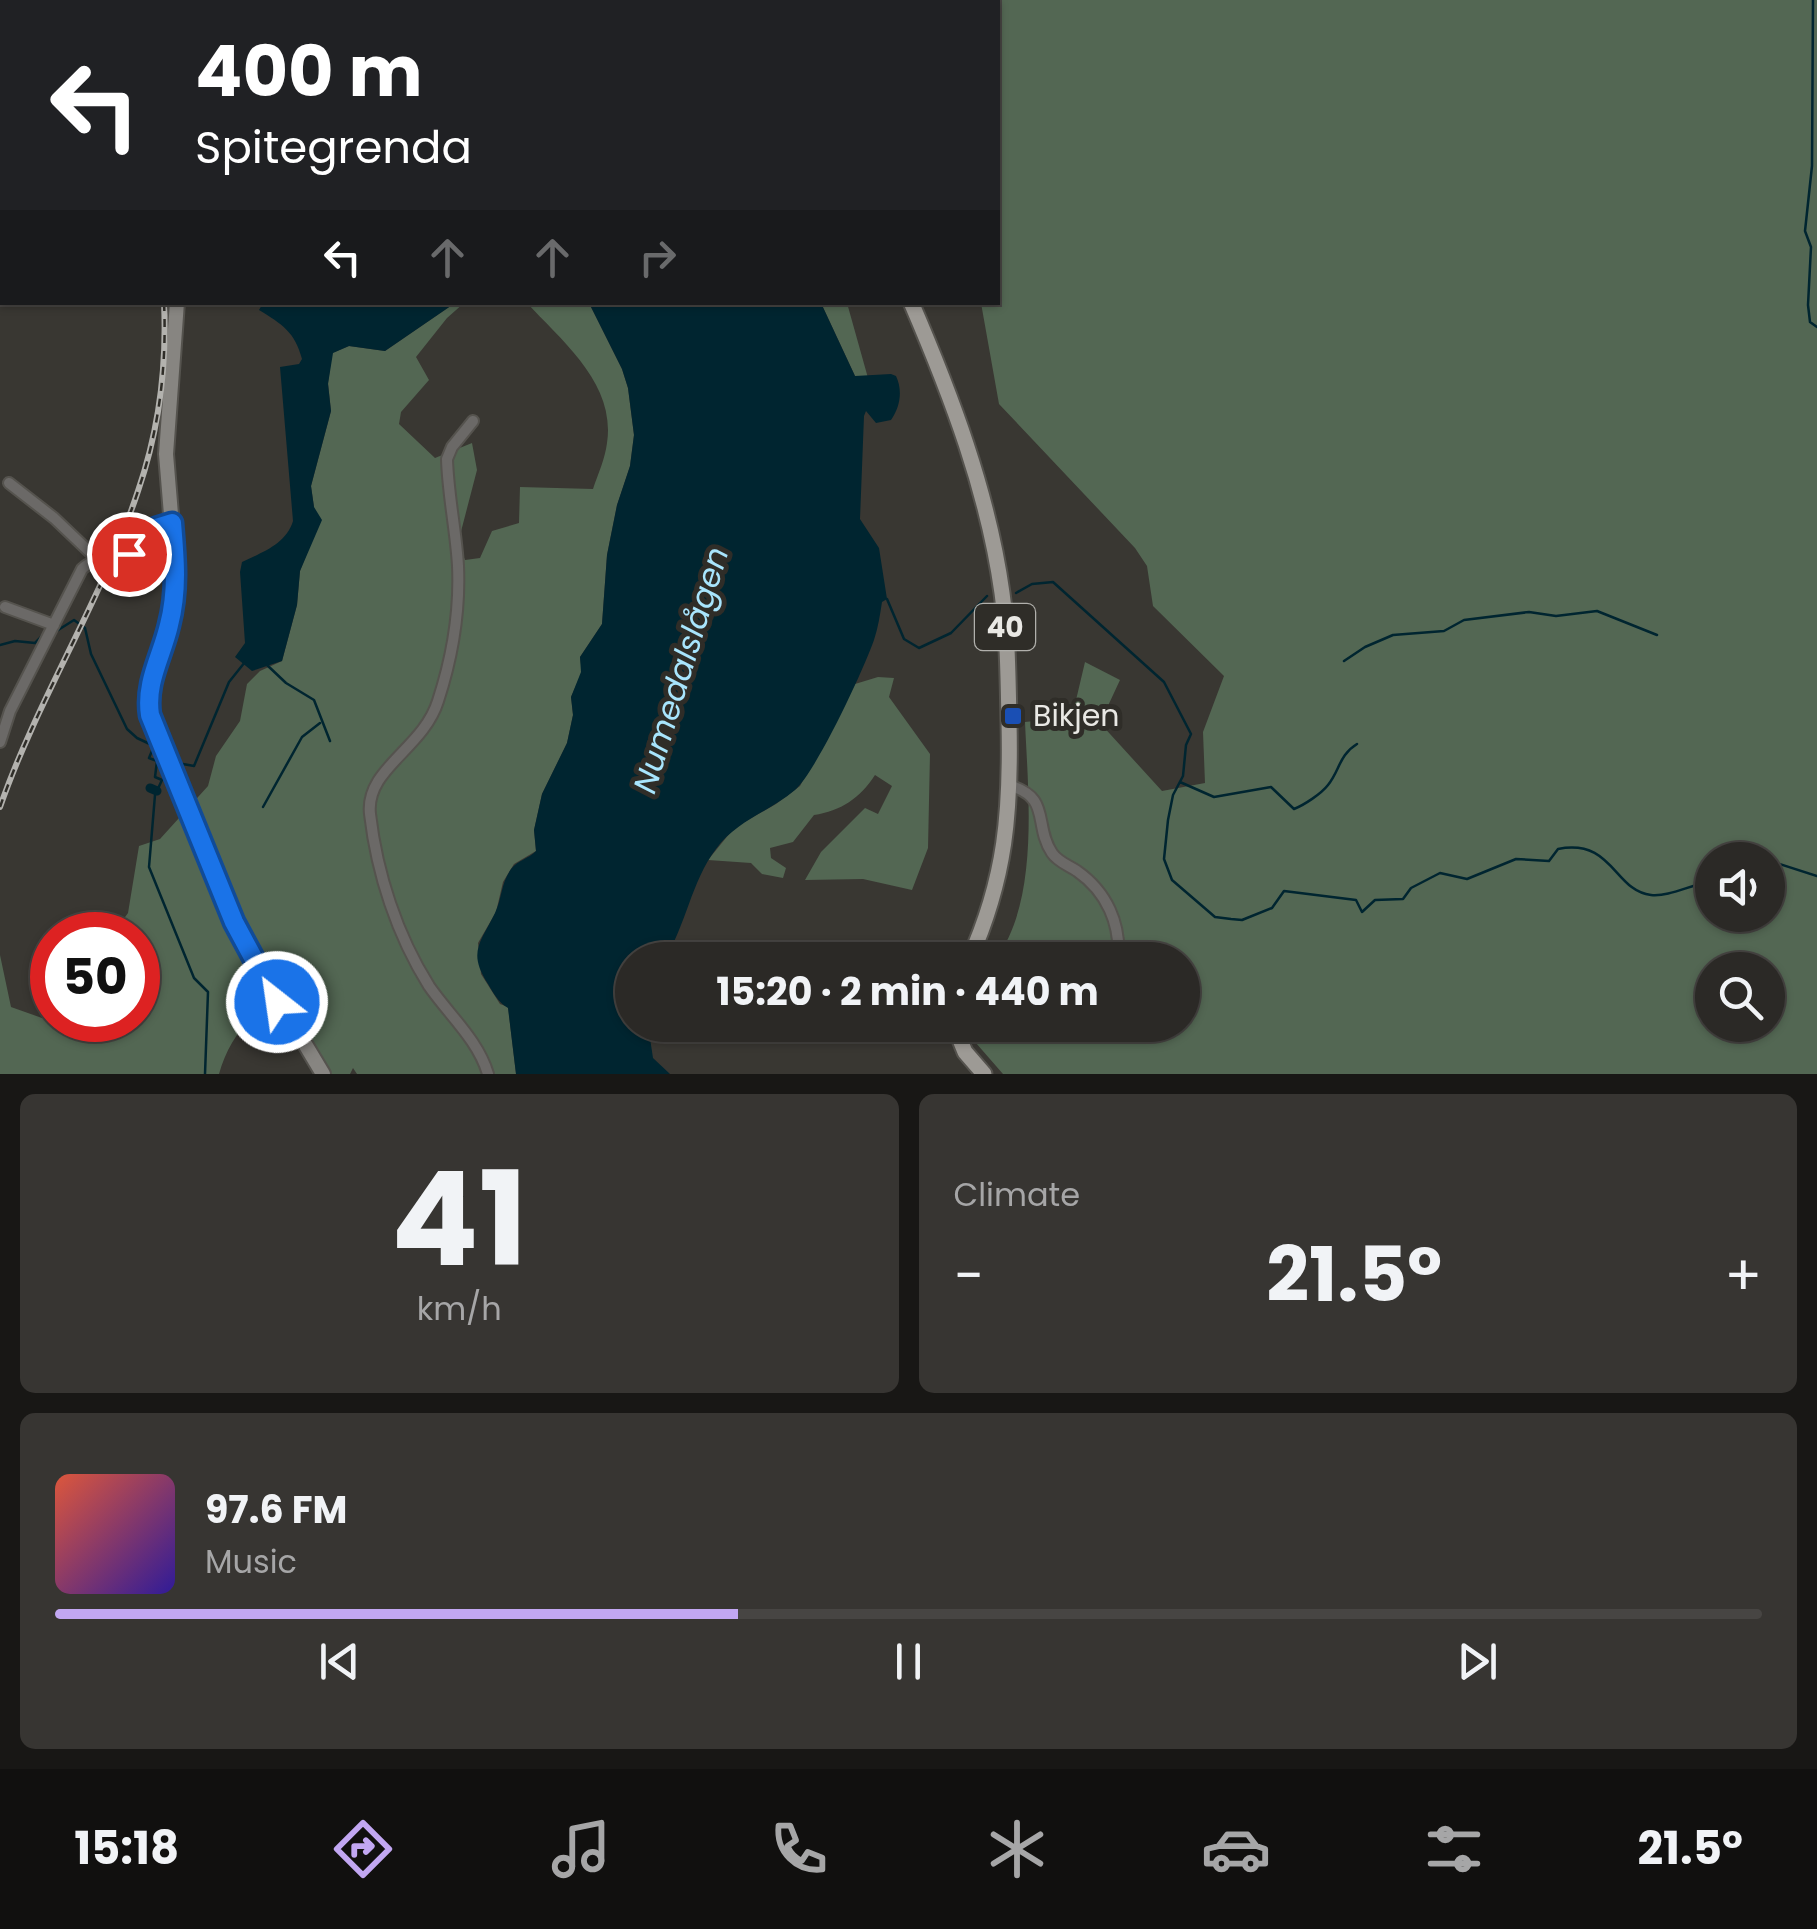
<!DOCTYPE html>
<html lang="en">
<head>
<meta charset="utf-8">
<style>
	:root { --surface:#2b2926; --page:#373532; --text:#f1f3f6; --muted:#a6a6a7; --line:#474543; --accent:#c2a7f2 }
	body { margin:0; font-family:Poppins,sans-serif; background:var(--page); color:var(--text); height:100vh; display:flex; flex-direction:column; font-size:38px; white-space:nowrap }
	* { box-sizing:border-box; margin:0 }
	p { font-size:32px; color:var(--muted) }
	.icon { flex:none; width:55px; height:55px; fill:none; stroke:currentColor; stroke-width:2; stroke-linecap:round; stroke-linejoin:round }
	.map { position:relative; height:1074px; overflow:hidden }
	.panel { display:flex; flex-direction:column; gap:20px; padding:20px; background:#181715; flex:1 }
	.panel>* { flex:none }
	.hud { position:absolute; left:0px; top:0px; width:1000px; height:305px; box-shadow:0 2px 8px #0004,0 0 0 2px var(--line); background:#202124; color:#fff; overflow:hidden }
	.controls { position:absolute; left:1695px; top:842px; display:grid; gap:20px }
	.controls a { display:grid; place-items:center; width:90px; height:90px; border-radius:50%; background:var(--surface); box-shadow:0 2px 8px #0004,0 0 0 2px var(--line); font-size:50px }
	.speed { position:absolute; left:30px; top:912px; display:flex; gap:20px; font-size:50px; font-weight:700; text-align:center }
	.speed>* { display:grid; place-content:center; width:130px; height:130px; border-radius:50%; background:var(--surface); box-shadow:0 2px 8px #0004,0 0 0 2px var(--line); line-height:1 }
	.speed .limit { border:15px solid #d22; background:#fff; color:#111 }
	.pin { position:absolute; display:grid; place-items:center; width:85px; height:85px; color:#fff; margin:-42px; border:5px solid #fff; border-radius:50%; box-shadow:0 2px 10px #0007 }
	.me { position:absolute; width:110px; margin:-55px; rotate:330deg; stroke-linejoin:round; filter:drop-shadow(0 0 8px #0008) }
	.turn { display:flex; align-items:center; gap:35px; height:210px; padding:0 30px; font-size:45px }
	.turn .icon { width:130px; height:130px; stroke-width:2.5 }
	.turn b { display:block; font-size:70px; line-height:85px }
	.lanes { display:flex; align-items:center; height:95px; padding:0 30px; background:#0003; justify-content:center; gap:50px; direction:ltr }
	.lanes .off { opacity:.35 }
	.big { font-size:75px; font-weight:700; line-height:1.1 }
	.panel .widget { flex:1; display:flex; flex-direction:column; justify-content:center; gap:15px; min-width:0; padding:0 35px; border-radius:15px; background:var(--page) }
	.panel .dial { align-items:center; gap:0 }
	.dial b { font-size:130px; line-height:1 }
	.song { display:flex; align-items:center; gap:30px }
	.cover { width:120px; height:120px; border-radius:15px; background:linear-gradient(135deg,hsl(10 70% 55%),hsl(250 70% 35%)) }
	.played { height:10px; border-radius:5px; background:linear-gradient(90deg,var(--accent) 40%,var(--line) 40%) }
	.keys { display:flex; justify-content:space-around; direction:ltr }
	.heat { display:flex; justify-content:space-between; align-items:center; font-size:55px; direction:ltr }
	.panel .tiles { flex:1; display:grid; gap:20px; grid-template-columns:1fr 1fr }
	.widget:last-child { grid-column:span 2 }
	.trip { position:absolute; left:615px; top:942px; width:585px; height:100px; border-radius:50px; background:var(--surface); box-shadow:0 2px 8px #0004,0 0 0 2px var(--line); font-weight:700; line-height:100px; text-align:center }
	.menu { display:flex; height:160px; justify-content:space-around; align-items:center; background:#11100f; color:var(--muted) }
	.menu .icon { width:70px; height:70px }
	.menu .current { color:var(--accent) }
	.menu b { font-size:45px; color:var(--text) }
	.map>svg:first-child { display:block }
	.green { fill:#536753; fill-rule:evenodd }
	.water { fill:#002530 }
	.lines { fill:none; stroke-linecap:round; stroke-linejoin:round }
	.stream { stroke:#002530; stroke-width:2.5 }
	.canal { stroke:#002530; stroke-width:9 }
	.minor-casing { stroke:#55534e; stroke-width:14 }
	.secondary-casing { stroke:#55534e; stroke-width:18 }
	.primary-casing { stroke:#55534e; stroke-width:19 }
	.minor { stroke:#6b6967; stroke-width:10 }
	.secondary { stroke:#878581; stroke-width:14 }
	.primary { stroke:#9d9a95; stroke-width:15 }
	.rail-casing { stroke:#b3b2ae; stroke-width:6 }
	.rail { stroke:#2f2d28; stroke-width:2.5; stroke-dasharray:8; stroke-linecap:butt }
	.route-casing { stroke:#114b97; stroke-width:25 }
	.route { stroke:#1a73e8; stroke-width:18 }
	.transit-dot { fill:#1a4fb4; stroke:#2f2d28; stroke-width:4 }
	.labels { text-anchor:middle; stroke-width:10; stroke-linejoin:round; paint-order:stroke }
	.shield { fill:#2f2d28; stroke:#b1b0ac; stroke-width:2.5 }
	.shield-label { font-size:28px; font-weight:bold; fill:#e9e8e4 }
	.poi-label { font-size:30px; fill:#e9e8e4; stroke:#2f2d28; text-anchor:start }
	.water-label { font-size:32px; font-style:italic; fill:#a8e5fd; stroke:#2f2d28 }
</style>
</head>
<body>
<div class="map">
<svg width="1817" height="1074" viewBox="0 0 1817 1074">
	<rect width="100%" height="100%" fill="#393732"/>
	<path class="green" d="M977,0H1817V1074H1003L969,1035V1025H1182V960H995C1040,901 1028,793 1025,722L1072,717L1085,662L1120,680L1100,723L1162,791L1205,783L1203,732L1224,676L1153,606L1147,566L1135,548L999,404L981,303L998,302V2ZM1712,860H1768V915H1712ZM1712,970H1768V1025H1712Z
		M455,303H464L447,318L416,357L429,380L401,412L399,424L435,458L472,443L477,470L458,543L465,560L480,558L492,531L519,523L520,487L593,489C598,474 605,459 607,443C616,384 563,342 527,303H589L622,369L628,388L634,435L630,466L617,505L607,555L602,624L580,657L582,672L571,697L573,715L567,743L542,794L534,830L536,851L514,864L503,882L496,912L478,943L481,974L500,1004L508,1007L516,1074H357L353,1068L350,1074H326L274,1003C245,1017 227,1045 219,1074H0V955L11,1007L42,1018L52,1005V1020H138V935H88L117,928L128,913L139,846L160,839L208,786L216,756L240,721L247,684L260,671L282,661L297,605L300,571L309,548L314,507L311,486L331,411L328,383L332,353L349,346L385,351Z
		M821,303H847L868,378L855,376Z
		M878,677L894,678L889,697L930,754L928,848L912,890L863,879L805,880L821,852L865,808L878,814L892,786L875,775C860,798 841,811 814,815L793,842L770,848L771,858L786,868L783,878L762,874L751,863L708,860L734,828L776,804L800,786L855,684Z"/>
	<path class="water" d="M263,303L287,307L298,302L455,303L385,351L349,346L333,353L328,384L331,411L311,486L314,507L322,520L300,571L297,605L282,661L252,671L235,657L245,643L240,572L242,562C263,552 286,544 293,521L280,367L299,364L302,359C295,332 282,324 259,310Z
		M589,303H821L855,376L891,374L896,376C903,391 900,407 891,420L876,423L866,411L864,416L860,519L879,548L887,599L882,602C880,615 878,628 874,640C864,669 816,772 795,790C769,812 737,820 716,849C691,882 686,926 664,960H632V1025H648L653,1058L670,1074H516L508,1008C498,1002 494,994 488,984C467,952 481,942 495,913C502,898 501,883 511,869C518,860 528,859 536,851L534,830L542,794L567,743L573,715L571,697L581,672L580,657L602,624L607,555L617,505L630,466L634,435L628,388L622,369Z"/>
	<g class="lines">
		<path class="stream" d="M1813,0L1812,166L1805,231L1811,247L1808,305L1810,322L1817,327
			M1016,593L1032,584L1053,582L1164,682L1191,734L1186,745L1183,776L1173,795L1168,820L1164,859L1172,880L1215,917L1231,919L1242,920L1272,908L1284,891L1356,900L1362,912L1375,900L1403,899L1411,888L1440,873L1467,879L1516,859L1549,861L1558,849C1613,838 1614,891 1651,895C1671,897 1693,883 1712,882
			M887,599L904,639L919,648L951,633L987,596
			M55,632L74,620L85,628L91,654L127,729L137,738L154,746L149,758L157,761L155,777L162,780L155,795L149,867L194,978L208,992L205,1074
			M0,645L15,641L35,643L43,635
			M1344,661L1365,647L1393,635L1444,631L1464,620L1529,612L1556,616L1597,611L1657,635
			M267,665L286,683L314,700L330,741
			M183,764L194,766L229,682L245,662
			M1180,782L1214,797L1271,787L1294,809C1304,805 1321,794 1328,785C1340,770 1339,755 1357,744
			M263,807L302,737L320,723
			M1767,860L1817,876"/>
		<path class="canal" d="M150,788L157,791"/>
		<g class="minor-casing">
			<path id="minor" d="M47,2L51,0
				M0,28L2,27
				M473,421L452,447L447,459C448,495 456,530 458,566C460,610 452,658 438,701C423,749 365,769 370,814C377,874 397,935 429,986C449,1015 478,1040 488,1074
				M9,483L54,518L97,559
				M5,607L54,625
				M0,742L10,711L82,569C96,555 114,562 130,553C147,544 151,528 172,523
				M1008,785C1052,797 1033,824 1052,853C1058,862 1068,865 1077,871C1107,892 1121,924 1118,960"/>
		</g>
		<g class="secondary-casing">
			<path id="secondary" d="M70,0L71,2
				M177,302L166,454L176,575L174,602L149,685L150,715L239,934L323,1074"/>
		</g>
		<g class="primary-casing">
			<path id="primary" d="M720,0L721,2
				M911,302C951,395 988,492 1002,593C1008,636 1008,679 1009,722C1011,811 1006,878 969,960
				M954,1025L965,1052L984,1074"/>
		</g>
		<use href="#minor" class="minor"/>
		<use href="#secondary" class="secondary"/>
		<use href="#primary" class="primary"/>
		<g class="rail-casing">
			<path id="rail" d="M42,0L44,2
				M0,807C38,698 102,600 138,491C159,430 167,367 164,302"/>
		</g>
		<use href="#rail" class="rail"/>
	</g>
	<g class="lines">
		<g class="route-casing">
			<path id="route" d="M129,554L156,528L172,523C175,558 178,591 169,625C162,656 145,682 150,715L234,922L277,1002"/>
		</g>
		<use href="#route" class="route"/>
	</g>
	<rect class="transit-dot" x="1003" y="706" width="20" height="20" rx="5"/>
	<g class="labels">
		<rect class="shield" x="975" y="604" width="60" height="46" rx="8"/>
		<g class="shield-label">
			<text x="1005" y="637">40</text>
		</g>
		<g class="poi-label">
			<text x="1033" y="726">Bikjen</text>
		</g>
		<g class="water-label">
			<text transform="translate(681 670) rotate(-73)" y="11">Numedalslågen</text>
		</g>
	</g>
</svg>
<div class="controls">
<a><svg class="icon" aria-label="sound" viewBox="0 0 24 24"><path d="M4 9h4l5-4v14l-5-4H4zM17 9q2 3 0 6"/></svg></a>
<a><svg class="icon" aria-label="search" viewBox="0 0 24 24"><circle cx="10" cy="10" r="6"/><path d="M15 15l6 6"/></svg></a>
</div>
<div class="speed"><div class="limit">50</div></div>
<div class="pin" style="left:129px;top:554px;background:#d93025"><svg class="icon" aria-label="arrive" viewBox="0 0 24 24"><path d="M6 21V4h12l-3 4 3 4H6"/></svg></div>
<svg class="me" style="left:277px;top:1002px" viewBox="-20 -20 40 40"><circle r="17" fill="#1a73e8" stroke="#fff" stroke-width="3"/><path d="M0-11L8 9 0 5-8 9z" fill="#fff"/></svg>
<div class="trip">15:20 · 2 min · 440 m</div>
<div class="hud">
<div class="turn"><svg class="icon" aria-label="left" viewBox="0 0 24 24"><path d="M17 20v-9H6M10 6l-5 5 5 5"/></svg><div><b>400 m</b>Spitegrenda</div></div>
<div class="lanes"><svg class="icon" aria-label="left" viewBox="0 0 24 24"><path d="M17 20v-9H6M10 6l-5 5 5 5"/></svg><svg class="icon off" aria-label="ahead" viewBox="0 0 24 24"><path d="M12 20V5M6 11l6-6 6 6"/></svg><svg class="icon off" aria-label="ahead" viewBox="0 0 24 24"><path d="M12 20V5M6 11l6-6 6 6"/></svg><svg class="icon off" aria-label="right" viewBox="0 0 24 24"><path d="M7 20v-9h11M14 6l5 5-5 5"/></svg></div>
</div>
</div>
<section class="panel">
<div class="tiles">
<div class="widget dial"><b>41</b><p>km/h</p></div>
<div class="widget"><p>Climate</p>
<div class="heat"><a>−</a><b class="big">21.5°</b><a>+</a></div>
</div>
<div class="widget">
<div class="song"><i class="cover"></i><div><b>97.6 FM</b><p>Music</p></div></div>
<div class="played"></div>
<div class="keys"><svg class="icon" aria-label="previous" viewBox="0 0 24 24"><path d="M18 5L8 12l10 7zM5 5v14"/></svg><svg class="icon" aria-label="pause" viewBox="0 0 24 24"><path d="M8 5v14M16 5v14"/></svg><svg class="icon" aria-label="next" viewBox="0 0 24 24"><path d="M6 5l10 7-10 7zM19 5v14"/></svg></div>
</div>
</div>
</section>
<nav class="menu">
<b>15:18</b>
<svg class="icon current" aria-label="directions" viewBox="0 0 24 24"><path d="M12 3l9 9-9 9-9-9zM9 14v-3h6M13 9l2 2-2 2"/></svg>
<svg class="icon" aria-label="music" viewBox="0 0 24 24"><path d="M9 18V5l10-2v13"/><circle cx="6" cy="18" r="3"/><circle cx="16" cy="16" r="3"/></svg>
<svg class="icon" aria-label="phone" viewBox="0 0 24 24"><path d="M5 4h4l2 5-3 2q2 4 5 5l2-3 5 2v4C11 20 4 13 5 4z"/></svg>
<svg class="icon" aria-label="climate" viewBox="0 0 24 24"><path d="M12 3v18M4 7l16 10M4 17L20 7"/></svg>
<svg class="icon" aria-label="car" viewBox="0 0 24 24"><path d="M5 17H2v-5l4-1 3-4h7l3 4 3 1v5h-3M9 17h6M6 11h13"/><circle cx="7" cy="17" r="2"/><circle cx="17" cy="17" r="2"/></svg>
<svg class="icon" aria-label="filters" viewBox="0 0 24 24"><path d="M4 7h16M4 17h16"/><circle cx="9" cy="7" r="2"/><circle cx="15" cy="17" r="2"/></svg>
<b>21.5°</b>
</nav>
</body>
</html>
